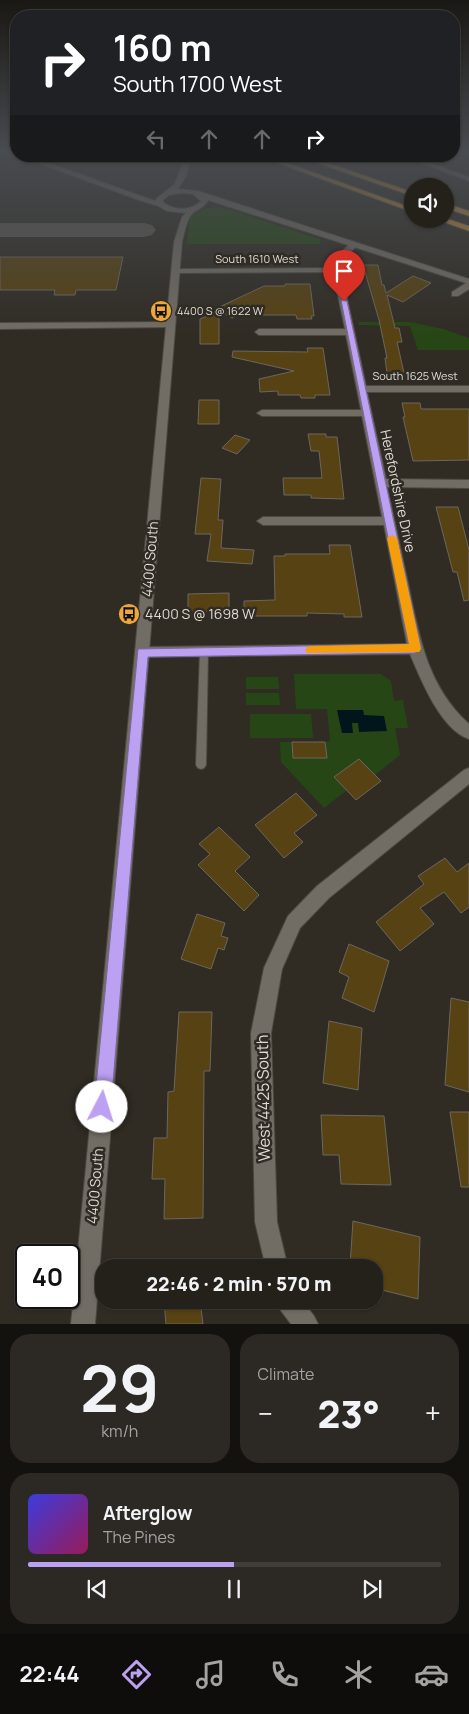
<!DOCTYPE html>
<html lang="en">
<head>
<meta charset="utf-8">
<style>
	:root { --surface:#24211b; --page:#2c2924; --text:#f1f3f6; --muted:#a3a3a3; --line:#413e3a; --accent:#bca0f2 }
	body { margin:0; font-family:Manrope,sans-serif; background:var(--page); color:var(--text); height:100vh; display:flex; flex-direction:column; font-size:19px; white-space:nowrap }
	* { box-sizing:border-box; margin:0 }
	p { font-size:16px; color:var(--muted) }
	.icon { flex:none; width:28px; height:28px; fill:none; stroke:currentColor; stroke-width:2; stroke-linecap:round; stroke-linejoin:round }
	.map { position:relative; height:1324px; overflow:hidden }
	.panel { display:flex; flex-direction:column; gap:10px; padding:10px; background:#14120f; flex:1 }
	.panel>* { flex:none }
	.top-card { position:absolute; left:10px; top:10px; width:450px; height:152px; border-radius:20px; box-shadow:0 1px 4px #0004,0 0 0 1px var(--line); background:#202124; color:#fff; overflow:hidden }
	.tools { position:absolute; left:404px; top:178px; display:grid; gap:10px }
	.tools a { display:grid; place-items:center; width:50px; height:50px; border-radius:50%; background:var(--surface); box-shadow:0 1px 4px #0004,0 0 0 1px var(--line); font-size:25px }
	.speed { position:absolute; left:15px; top:1244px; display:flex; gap:10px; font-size:25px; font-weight:700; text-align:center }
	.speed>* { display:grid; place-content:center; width:65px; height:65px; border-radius:50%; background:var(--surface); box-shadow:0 1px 4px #0004,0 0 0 1px var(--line); line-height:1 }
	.speed .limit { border:2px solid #111; border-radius:8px; background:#fff; color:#111 }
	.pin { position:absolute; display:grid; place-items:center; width:42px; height:42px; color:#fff; margin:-51px -21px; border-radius:50% 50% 50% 0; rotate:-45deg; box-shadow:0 0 5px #0007 }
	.pin .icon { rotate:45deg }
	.me { position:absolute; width:55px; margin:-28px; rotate:5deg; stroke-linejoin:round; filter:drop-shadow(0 0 4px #0008) }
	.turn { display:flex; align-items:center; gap:18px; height:105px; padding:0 20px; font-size:22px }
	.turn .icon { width:65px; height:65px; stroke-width:2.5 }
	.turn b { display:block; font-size:35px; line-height:42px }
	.lanes { display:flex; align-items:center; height:48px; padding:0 20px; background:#0003; justify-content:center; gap:25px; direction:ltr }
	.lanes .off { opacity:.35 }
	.big { font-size:38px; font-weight:800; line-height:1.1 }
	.panel .tile { flex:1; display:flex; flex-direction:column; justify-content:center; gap:8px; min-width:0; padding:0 18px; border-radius:20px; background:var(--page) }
	.panel .dial { align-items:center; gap:0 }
	.dial b { font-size:65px; line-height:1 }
	.song { display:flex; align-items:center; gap:15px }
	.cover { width:60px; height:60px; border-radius:8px; background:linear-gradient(135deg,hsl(240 70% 55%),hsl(330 70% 35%)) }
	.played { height:5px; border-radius:2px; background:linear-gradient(90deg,var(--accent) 50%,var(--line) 50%) }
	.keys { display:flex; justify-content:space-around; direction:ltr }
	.heat { display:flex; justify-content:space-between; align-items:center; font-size:28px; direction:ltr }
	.panel .tiles { flex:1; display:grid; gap:10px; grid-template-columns:1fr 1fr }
	.tile:last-child { grid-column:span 2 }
	.trip { position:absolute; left:95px; top:1259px; width:288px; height:50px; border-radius:20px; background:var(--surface); box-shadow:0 1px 4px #0004,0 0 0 1px var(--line); font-weight:800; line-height:50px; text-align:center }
	.dock { display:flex; height:80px; justify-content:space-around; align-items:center; background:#0e0d0b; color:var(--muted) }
	.dock .icon { width:35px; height:35px }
	.dock .selected { color:var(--accent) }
	.dock b { font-size:22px; color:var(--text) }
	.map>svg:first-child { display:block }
	.green { fill:#264715 }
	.water { fill:#00161c }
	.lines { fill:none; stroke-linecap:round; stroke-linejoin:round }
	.taxiway { fill:#5c5852; fill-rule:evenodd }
	.building { fill:#564213; stroke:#6c675e }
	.service-casing { stroke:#4c4942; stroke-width:2 }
	.minor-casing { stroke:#4c4942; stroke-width:2 }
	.tertiary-casing { stroke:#4c4942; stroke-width:2 }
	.motorway-casing { stroke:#4c4942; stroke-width:2 }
	.service { fill:#726d64; fill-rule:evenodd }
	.minor { fill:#726d64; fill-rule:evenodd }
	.tertiary { fill:#726d64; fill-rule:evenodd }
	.motorway { fill:#c28d3b; fill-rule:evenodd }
	.route { fill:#bca0f2; stroke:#7a689d }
	.slow { fill:#f59e0b }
	.labels { text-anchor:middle; stroke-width:5; stroke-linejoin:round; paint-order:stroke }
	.far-street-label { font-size:11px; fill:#dfdcd7; stroke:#302c24 }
	.far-poi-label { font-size:11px; fill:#dfdcd7; stroke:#302c24; text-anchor:start }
	.street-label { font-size:14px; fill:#dfdcd7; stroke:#302c24 }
	.poi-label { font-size:14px; fill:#dfdcd7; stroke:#302c24; text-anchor:start }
	.near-street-label { font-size:16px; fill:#dfdcd7; stroke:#302c24 }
</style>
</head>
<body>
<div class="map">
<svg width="469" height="1324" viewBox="0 0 469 1324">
	<rect width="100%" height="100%" fill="#302c24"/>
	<path class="green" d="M215,207L225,208L320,239L321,244H187L190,216L204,209Z
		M358,322H410L443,329L469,338V350H418L410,326L359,325Z
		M294,674H381L391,681L394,701L403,700L408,728H395L400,755L375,775L335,778L347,790L324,808L281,762L280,742H292L293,758H327L325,742L330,741L327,709H296Z
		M246,677H278L279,689H246Z
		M246,693H279L280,705H246Z
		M250,714H311L313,738H250Z"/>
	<path class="water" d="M337,710H363L364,715L384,716L387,731L359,732L358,723H352L353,733H342Z"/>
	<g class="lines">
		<path class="taxiway" d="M0,223H144L152,225L156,230L152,235L144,237H0Z"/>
	</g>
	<path class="building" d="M0,257H123L116,290H76L75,295H54L55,290H0Z
		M363,265H378L382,285H384L386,293L413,276L431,283L403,302L387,295L395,328H399L402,342H397L404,373H387L385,358H387L379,320Z
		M285,284H310L314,316H311L312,319H297L296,315H256V307L232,318L219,311V344H200V319L219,311L215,309L264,286H285Z
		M307,348H323L330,395H315V398H301L300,395H278V391L260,392L259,379L294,371L232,357L233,351L308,352Z
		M199,400H219V424H198Z
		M402,403H420L421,409H469V460L413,461L403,417H405Z
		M308,434H326V437H337L344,499L311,498V495H284L283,478H322L319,451H311Z
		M235,435L250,440L237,454L222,448Z
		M201,478L221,479L218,520H223L221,548L254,550L252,564L207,561L211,534H195Z
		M436,507H458L469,550V600L464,601L457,572H453Z
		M329,545H350L362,617H344V614L307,613V616H244V601L275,600L274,556H285V554H330Z
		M229,593V611L205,612V617H188V594Z
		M292,742H325L327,758H293Z
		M359,759L381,781L356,800L334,777Z
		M296,793L317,815L294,833L303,842L284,858L255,825Z
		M219,827L250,857L235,871L259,895L244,911L198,865L210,854L199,844Z
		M445,858L457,872L469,863V907L461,913L444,892L420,908L434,924L400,951L376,922L424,884L418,876Z
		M197,914L225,923L221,936L228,938L224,950L218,948L211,969L181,959Z
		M349,944L389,961L374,1012L342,998L349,977L339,972Z
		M451,998L469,1002V1092L445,1085Z
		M179,1012H212L210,1071H204L203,1218L164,1219L165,1179H152L154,1138H167L168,1092L174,1091Z
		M329,1021L362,1028L358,1090L323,1083Z
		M450,1112H469V1187H461Z
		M321,1115L384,1116L391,1185L341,1184L339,1155H323Z
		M353,1221L420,1237L418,1299L374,1288V1268L350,1266Z
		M164,1300H200L203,1324H166Z"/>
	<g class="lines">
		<g class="service-casing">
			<path id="service" d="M141,156H151L189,162L187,163L170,162Z
				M204,648L207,649L208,651L206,765L204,768L201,769L198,768L196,765L200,651L201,649Z"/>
		</g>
		<g class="minor-casing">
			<path id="minor" d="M351,243L358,245L346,256L341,270L366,386H469V392H367L386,479L469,480V488L387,487C394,519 401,551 408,583C419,636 427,686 469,724V739C441,730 421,680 410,654L142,657L137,656L135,652L137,648L142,647L407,644L384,525H263L257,521L263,517H382L362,416H262L257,413L262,410H361L346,335H259L255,332L259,329H345L333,272L176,273L172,271L176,269L333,268L339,254Z
				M466,283H469V289L458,296H452V292Z
				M171,322L174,323V327L0,329V323Z
				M469,768V784L329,898L300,928L282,969L271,1033L277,1222L288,1268H266L255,1222L251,1033L264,968L288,916L317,886L464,770Z
				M275,1300H302L314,1316L318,1324H291L279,1308Z"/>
		</g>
		<g class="tertiary-casing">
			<path id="tertiary" d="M0,150L16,152V156L1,151Z
				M19,156H29L155,201L157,198L175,184L185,156H191L186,176L178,189L198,191L469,279V284L208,200C205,208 196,209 191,215C186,222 184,234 182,242L95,1324H71L174,242L182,217L186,213L167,211L158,206L136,199ZM182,193L193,194L201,201C191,211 174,211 163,202V200L169,195Z
				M402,156H412L469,177V181Z"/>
		</g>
		<g class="motorway-casing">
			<path id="motorway" d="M258,156H268L412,208V212Z
				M297,156H308L412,192V196Z
				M445,203L469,211V216L445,208Z
				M445,218L469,226V231L435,219Z"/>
		</g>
		<use href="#service" class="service"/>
		<use href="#minor" class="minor"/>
		<use href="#tertiary" class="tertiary"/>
		<use href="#motorway" class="motorway"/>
	</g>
	<linearGradient id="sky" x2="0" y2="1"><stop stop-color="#1a1814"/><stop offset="0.45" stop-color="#484b50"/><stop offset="1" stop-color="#484b50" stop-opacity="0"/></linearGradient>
	<rect width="469" height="335" fill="url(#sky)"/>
	<path class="route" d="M341,300L347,301L421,649L415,653L148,657L111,1107L108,1113L102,1115L96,1113L94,1107L138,649L409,644Z"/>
	<path class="slow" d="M392,535L397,538L421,649L419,652L307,653L305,650L307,647L311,646L409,644L387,538Z"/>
	<defs>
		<g id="bus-disc" transform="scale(1.125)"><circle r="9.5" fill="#eea73d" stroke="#302c24"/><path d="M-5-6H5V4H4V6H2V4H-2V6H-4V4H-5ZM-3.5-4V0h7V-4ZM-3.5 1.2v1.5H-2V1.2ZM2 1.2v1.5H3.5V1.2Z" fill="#111"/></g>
	</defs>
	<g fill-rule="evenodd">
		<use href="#bus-disc" x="161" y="311"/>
		<use href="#bus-disc" x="129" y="614"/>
	</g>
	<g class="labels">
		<g class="far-street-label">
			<text x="257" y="263">South 1610 West</text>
			<text x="415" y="380">South 1625 West</text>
		</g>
		<g class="far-poi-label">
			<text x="177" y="315">4400 S @ 1622 W</text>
		</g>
		<g class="street-label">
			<text transform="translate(398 491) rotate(78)" y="5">Herefordshire Drive</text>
			<text transform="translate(150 559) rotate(-85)" y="5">4400 South</text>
			<text transform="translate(95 1186) rotate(-85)" y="5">4400 South</text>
		</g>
		<g class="poi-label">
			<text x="145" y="619">4400 S @ 1698 W</text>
		</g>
		<g class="near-street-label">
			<text transform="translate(263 1098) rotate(-91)" y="6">West 4425 South</text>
		</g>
	</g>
</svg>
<div class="tools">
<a><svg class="icon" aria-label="sound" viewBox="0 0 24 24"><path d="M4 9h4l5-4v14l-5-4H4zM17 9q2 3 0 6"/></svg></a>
</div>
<div class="speed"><div class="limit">40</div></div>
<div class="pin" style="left:344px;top:301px;background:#d93025"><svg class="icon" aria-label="arrive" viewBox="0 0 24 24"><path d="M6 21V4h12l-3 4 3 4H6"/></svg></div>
<svg class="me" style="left:102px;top:1107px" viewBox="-20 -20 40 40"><circle r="19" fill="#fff"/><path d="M0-13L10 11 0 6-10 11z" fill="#bca0f2"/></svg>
<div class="trip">22:46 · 2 min · 570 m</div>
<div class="top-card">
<div class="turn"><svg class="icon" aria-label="right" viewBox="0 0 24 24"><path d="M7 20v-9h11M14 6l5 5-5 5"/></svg><div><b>160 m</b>South 1700 West</div></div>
<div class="lanes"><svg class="icon off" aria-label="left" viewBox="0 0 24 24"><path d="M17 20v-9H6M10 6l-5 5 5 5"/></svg><svg class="icon off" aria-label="ahead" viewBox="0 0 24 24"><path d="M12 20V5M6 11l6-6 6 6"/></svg><svg class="icon off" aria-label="ahead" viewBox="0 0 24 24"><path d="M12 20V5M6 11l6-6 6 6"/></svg><svg class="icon" aria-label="right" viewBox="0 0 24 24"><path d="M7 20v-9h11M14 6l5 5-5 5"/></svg></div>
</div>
</div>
<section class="panel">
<div class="tiles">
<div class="tile dial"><b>29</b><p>km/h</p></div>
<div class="tile"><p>Climate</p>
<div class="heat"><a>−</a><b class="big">23°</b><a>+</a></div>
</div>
<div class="tile">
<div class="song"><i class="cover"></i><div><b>Afterglow</b><p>The Pines</p></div></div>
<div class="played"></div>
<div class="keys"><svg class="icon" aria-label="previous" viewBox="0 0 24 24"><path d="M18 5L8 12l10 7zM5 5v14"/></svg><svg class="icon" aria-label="pause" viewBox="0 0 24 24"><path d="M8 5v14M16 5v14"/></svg><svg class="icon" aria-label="next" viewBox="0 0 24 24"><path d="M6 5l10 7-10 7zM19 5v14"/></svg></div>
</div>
</div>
</section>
<nav class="dock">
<b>22:44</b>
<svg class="icon selected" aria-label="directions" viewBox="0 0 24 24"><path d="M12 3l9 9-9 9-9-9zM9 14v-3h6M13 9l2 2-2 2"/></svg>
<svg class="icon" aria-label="music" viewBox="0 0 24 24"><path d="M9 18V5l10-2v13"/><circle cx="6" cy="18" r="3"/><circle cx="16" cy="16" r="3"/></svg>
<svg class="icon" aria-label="phone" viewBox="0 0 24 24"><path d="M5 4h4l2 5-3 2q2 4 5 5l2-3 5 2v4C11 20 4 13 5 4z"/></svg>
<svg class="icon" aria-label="climate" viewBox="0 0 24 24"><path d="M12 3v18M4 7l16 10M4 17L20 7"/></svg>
<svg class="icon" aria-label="car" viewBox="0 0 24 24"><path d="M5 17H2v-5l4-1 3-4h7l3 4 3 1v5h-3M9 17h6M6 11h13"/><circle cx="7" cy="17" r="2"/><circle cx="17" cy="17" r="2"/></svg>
</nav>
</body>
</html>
